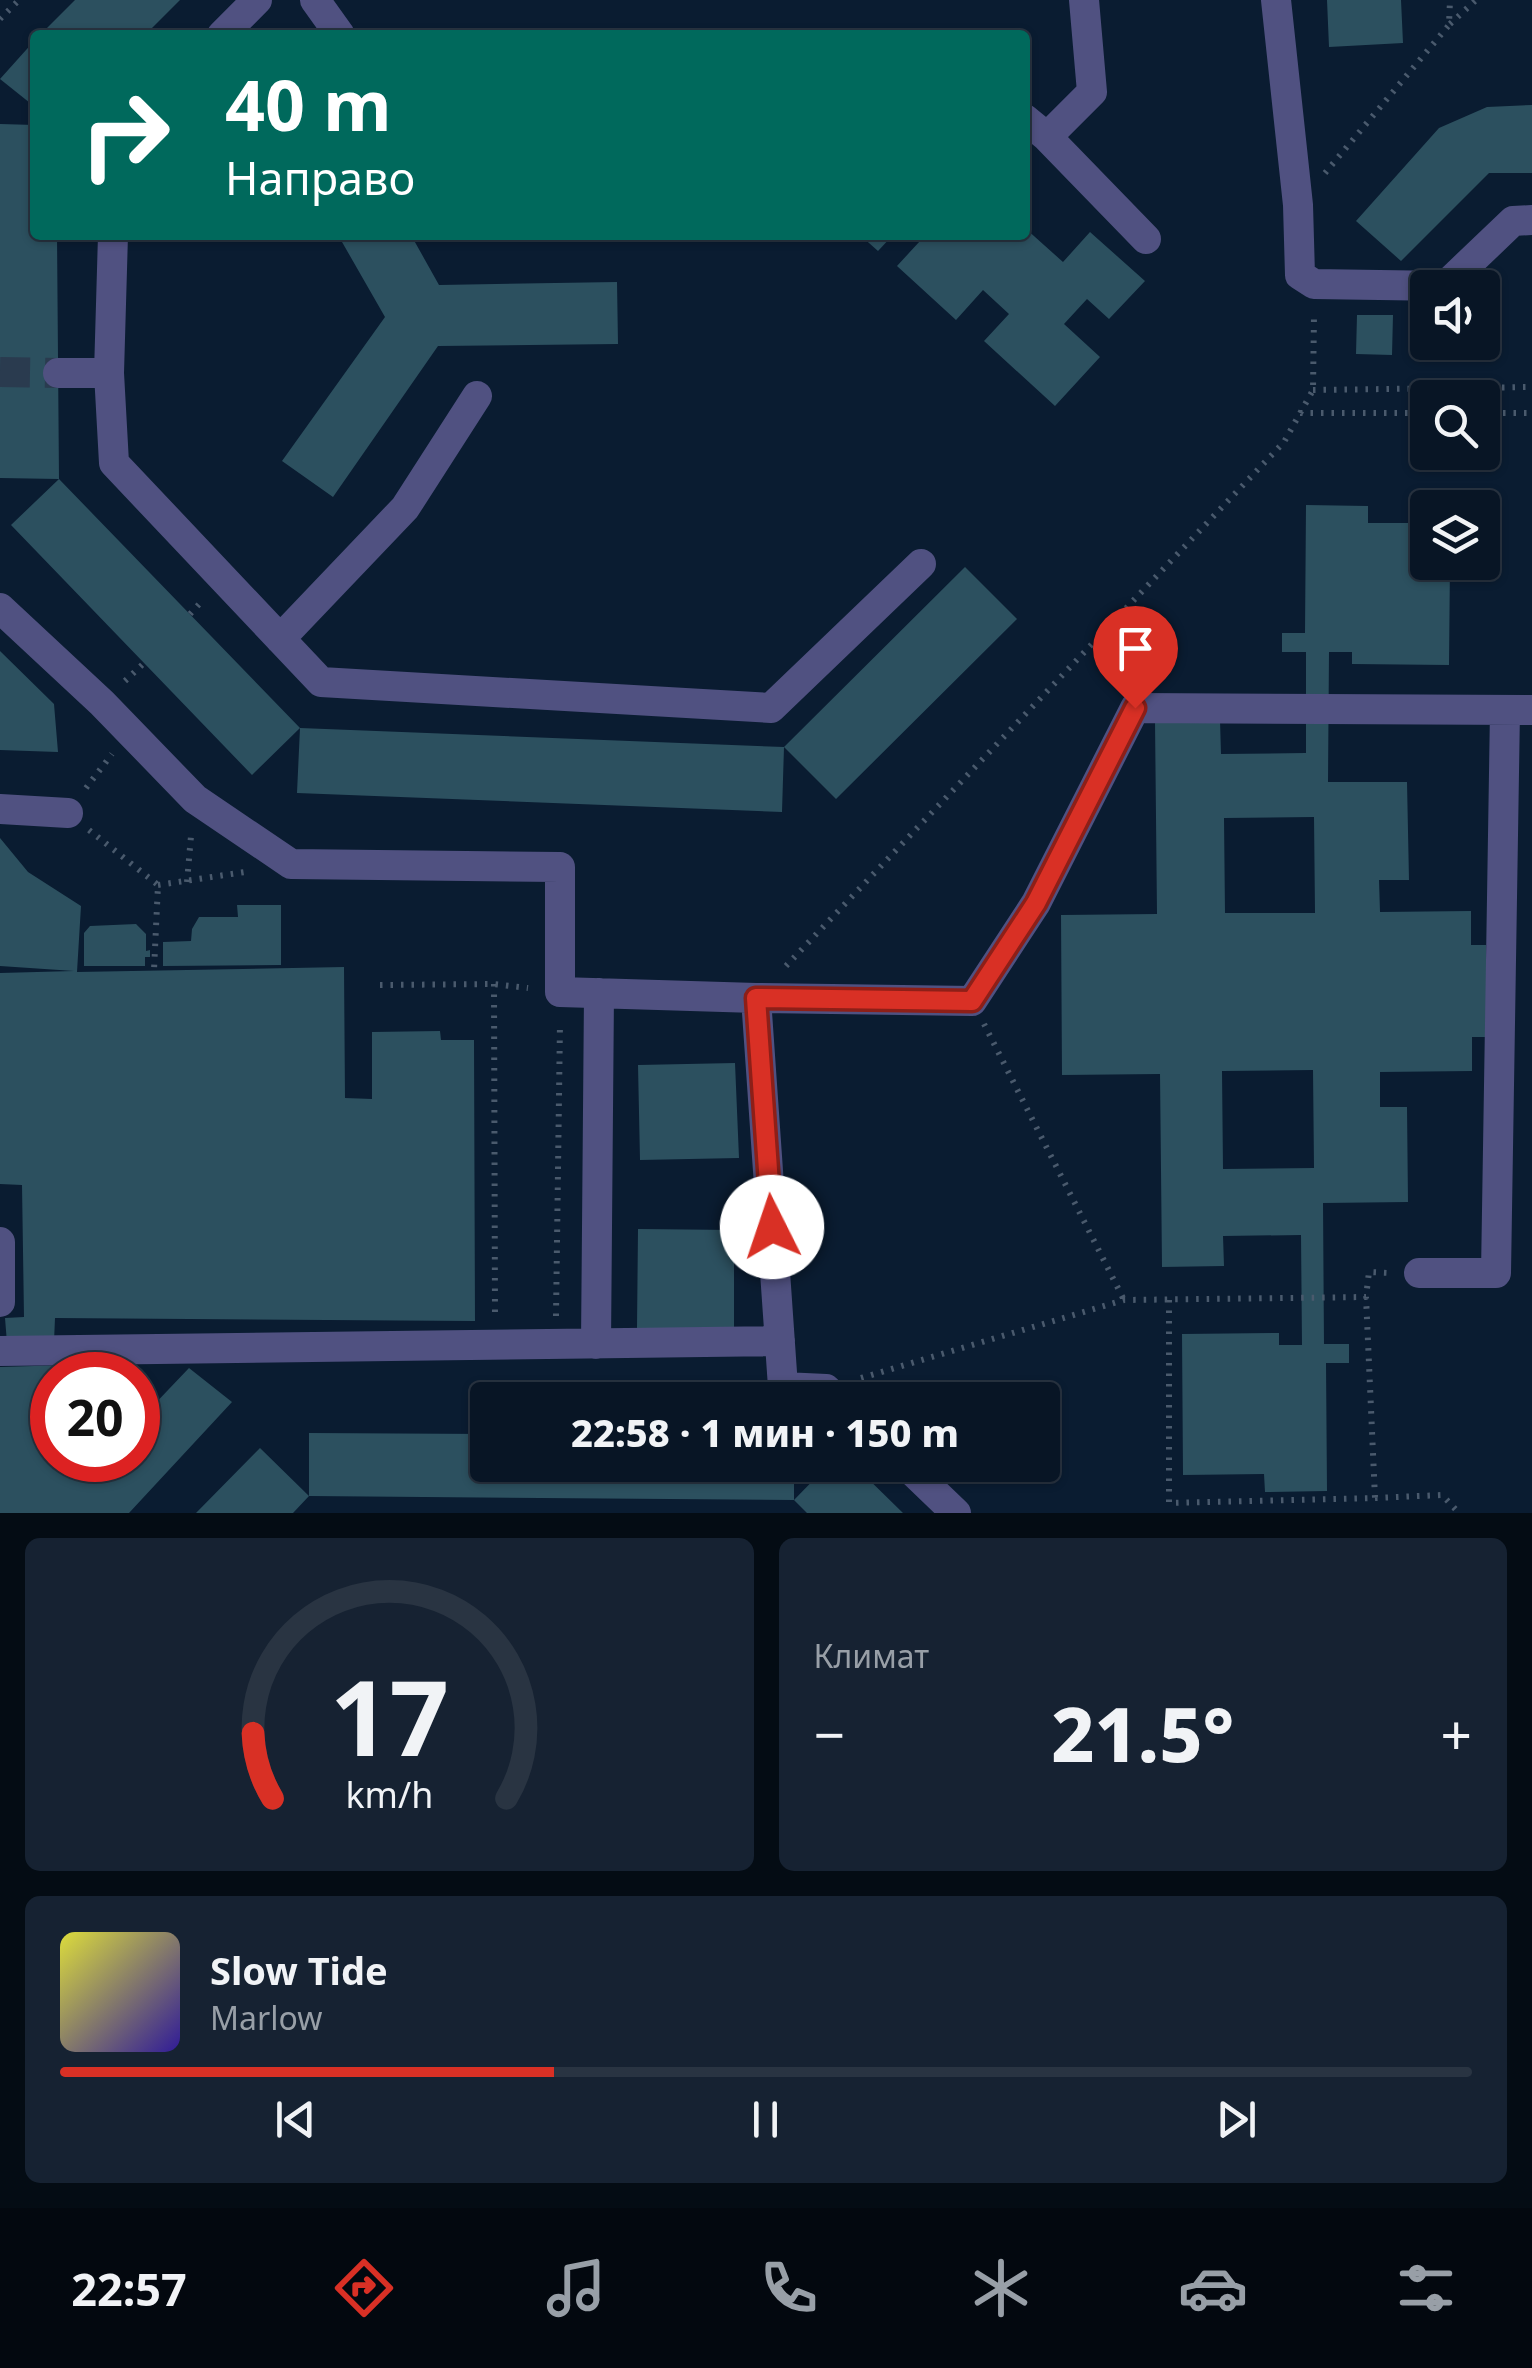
<!DOCTYPE html>
<html lang="ru">
<head>
<meta charset="utf-8">
<style>
	:root { --surface:#081525; --page:#162232; --text:#f1f3f6; --muted:#989fa7; --line:#293442; --accent:#d93025 }
	body { margin:0; font-family:"Noto Sans",sans-serif; background:var(--page); color:var(--text); height:100vh; display:flex; flex-direction:column; font-size:38px; white-space:nowrap }
	* { box-sizing:border-box; margin:0 }
	p { font-size:32px; color:var(--muted) }
	.icon { flex:none; width:55px; height:55px; fill:none; stroke:currentColor; stroke-width:2; stroke-linecap:round; stroke-linejoin:round }
	.map { position:relative; height:1513px; overflow:hidden }
	.panel { display:flex; flex-direction:column; gap:25px; padding:25px; background:#040c14; flex:1 }
	.panel>* { flex:none }
	.hud { position:absolute; left:30px; top:30px; width:1000px; height:210px; border-radius:10px; box-shadow:0 2px 8px #0004,0 0 0 2px var(--line); background:#00695c; color:#fff; overflow:hidden }
	.buttons { position:absolute; left:1410px; top:270px; display:grid; gap:20px }
	.buttons a { display:grid; place-items:center; width:90px; height:90px; border-radius:10px; background:var(--surface); box-shadow:0 2px 8px #0004,0 0 0 2px var(--line); font-size:50px }
	.speed { position:absolute; left:30px; top:1352px; display:flex; gap:20px; font-size:50px; font-weight:700; text-align:center }
	.speed>* { display:grid; place-content:center; width:130px; height:130px; border-radius:50%; background:var(--surface); box-shadow:0 2px 8px #0004,0 0 0 2px var(--line); line-height:1 }
	.speed .limit { border:15px solid #d22; background:#fff; color:#111 }
	.pin { position:absolute; display:grid; place-items:center; width:85px; height:85px; color:#fff; margin:-102px -42px; border-radius:50% 50% 50% 0; rotate:-45deg; box-shadow:0 0 10px #0007 }
	.pin .icon { rotate:45deg }
	.me { position:absolute; width:110px; margin:-55px; rotate:356deg; stroke-linejoin:round; filter:drop-shadow(0 0 8px #0008) }
	.turn { display:flex; align-items:center; gap:35px; height:210px; padding:0 30px; font-size:45px }
	.turn .icon { width:130px; height:130px; stroke-width:2.5 }
	.turn b { display:block; font-size:70px; line-height:85px }
	.big { font-size:75px; font-weight:800; line-height:1.1 }
	.panel .tile { flex:1; display:flex; flex-direction:column; justify-content:center; gap:15px; min-width:0; padding:0 35px; border-radius:15px; background:var(--page) }
	.panel .dial { align-items:center; gap:0 }
	.dial svg { height:260px; overflow:visible; fill:none; stroke:var(--line); stroke-width:7; stroke-linecap:round; text-anchor:middle }
	.dial text { fill:var(--text); stroke:none }
	.song { display:flex; align-items:center; gap:30px }
	.cover { width:120px; height:120px; border-radius:15px; background:linear-gradient(135deg,hsl(60 70% 55%),hsl(250 70% 35%)) }
	.played { height:10px; border-radius:5px; background:linear-gradient(90deg,var(--accent) 35%,var(--line) 35%) }
	.keys { display:flex; justify-content:space-around; direction:ltr }
	.heat { display:flex; justify-content:space-between; align-items:center; font-size:55px; direction:ltr }
	.panel .tiles { flex:1; display:grid; gap:25px; grid-template-columns:1fr 1fr }
	.tile:last-child { grid-column:span 2 }
	.trip { position:absolute; left:470px; top:1382px; width:590px; height:100px; border-radius:10px; background:var(--surface); box-shadow:0 2px 8px #0004,0 0 0 2px var(--line); font-weight:800; line-height:100px; text-align:center }
	.menu { display:flex; height:160px; justify-content:space-around; align-items:center; background:#03080f; color:var(--muted) }
	.menu .icon { width:70px; height:70px }
	.menu .active { color:var(--accent) }
	.menu b { font-size:45px; color:var(--text) }
	.map>svg:first-child { display:block }
	.building { fill:#2c505f; fill-rule:evenodd }
	.lines { fill:none; stroke-linecap:round; stroke-linejoin:round }
	.minor-tunnel { stroke:#2a3b4f; stroke-width:30; stroke-dasharray:30 15; stroke-linecap:butt }
	.path { stroke:#4a5a6d; stroke-width:6; stroke-dasharray:2.5 8; stroke-linecap:butt }
	.minor { stroke:#505181; stroke-width:30 }
	.route-casing { stroke:#8d1f18; stroke-width:25 }
	.route { stroke:#d93025; stroke-width:18 }
</style>
</head>
<body>
<div class="map">
<svg width="1532" height="1513" viewBox="0 0 1532 1513">
	<rect width="100%" height="100%" fill="#0a1c31"/>
	<path class="building" d="M75,0H180L145,35H40Z
		M1327,0H1401L1403,43L1329,47Z
		M35,40V107L0,79Z
		M1532,105V173H1489L1401,261L1356,221L1439,128L1487,107Z
		M0,124L35,125V235H57L59,479L0,478Z
		M1025,228L1063,262L1090,232L1145,281L1109,319L1087,299L1064,324L1100,357L1055,406L984,341L1009,314L983,290L956,320L897,266L920,241L914,235H1025Z
		M338,235H411L439,285L617,282L618,344L438,346L333,497L282,461L385,317Z
		M860,235H893L878,251Z
		M1357,315H1393L1392,355L1356,354Z
		M59,479L300,728L252,775L11,525Z
		M1306,505L1368,506V523H1428V562H1450L1449,665L1352,664V652H1329L1328,782H1407L1409,880H1379L1380,912L1471,911V945H1486L1487,1037H1472V1071L1380,1072V1107H1407L1408,1202L1323,1203L1324,1344H1349V1363H1326L1327,1491L1265,1492L1264,1474L1183,1475L1182,1334L1279,1333V1345H1302L1301,1235L1223,1236L1224,1266L1162,1267L1160,1074L1062,1075L1061,915L1157,914L1155,721L1220,720L1221,754L1306,753V652H1282V633H1305ZM1314,817L1315,913H1225L1224,818ZM1313,1070L1314,1168L1223,1169L1222,1071Z
		M965,567L1017,619L836,799L784,747Z
		M0,651L54,704L58,752L0,750Z
		M300,728L784,747L782,812L297,793Z
		M0,838L28,872L81,906L77,972L344,967L345,1098L372,1099V1032L440,1031L441,1040H474L475,1321L55,1318L54,1342L7,1343L5,1318L24,1317L22,1185L0,1184V973L74,971L0,966Z
		M237,905H281V965L163,966V942L191,941L192,929L199,917H238Z
		M136,924L146,934V951L150,950V957H145V966H84V933L90,926Z
		M735,1063L739,1158L640,1160L638,1065Z
		M638,1229L734,1230V1329L637,1328Z
		M101,1364L112,1375H52V1460H138V1401L148,1411L189,1368L232,1402L129,1513H0V1367Z
		M309,1433L488,1434V1465H794V1500L309,1496Z
		M260,1448L309,1496L293,1513H196Z
		M828,1465H854L903,1513H807L794,1500Z"/>
	<g class="lines">
		<path class="minor-tunnel" d="M0,372L58,373"/>
		<path class="path" d="M0,19L19,0
			M1450,24L1476,0
			M1325,173L1449,25L1450,0
			M1313,390L1532,387
			M1300,413H1428
			M1482,413H1532
			M190,614L202,601
			M125,681L144,663
			M86,788L112,754
			M89,830L158,885L154,970
			M187,882L191,836
			M158,885L245,872
			M786,966L1284,442L1313,390L1314,315
			M494,984L495,1318
			M380,985L494,984L528,988
			M984,1024L1124,1300
			M1169,1300V1503L1375,1498L1366,1297
			M556,1316L560,1023
			M861,1378L1124,1300L1366,1297L1369,1272L1389,1273
			M1375,1498L1442,1495L1459,1513"/>
		<path class="minor" d="M315,0L340,35
			M1276,0L1298,205L1300,275L1314,284L1445,286L1513,221L1532,220
			M222,35L257,0
			M1025,119L1047,137L1092,92L1084,0
			M1047,137L1146,239
			M113,235L109,373L114,463L321,682L771,708L921,564
			M58,373H109
			M0,608L102,703L195,799L291,864L560,867V992L756,998L783,1387L826,1389L838,1400
			M280,639L405,508L477,396
			M0,809L68,813
			M756,998L972,1001L1036,903L1135,708L1532,710
			M0,1242V1302
			M1419,1273H1496L1505,710
			M596,1344L599,993
			M0,1351L780,1341
			M906,1465L956,1513"/>
	</g>
	<g class="lines">
		<g class="route-casing">
			<path id="route" d="M772,1227L756,998L972,1001L1036,903L1135,708"/>
		</g>
		<use href="#route" class="route"/>
	</g>
</svg>
<div class="buttons">
<a><svg class="icon" aria-label="sound" viewBox="0 0 24 24"><path d="M4 9h4l5-4v14l-5-4H4zM17 9q2 3 0 6"/></svg></a>
<a><svg class="icon" aria-label="search" viewBox="0 0 24 24"><circle cx="10" cy="10" r="6"/><path d="M15 15l6 6"/></svg></a>
<a><svg class="icon" aria-label="layers" viewBox="0 0 24 24"><path d="M12 4l9 5-9 5-9-5zM3 14l9 5 9-5"/></svg></a>
</div>
<div class="speed"><div class="limit">20</div></div>
<div class="pin" style="left:1135px;top:708px;background:#d93025"><svg class="icon" aria-label="arrive" viewBox="0 0 24 24"><path d="M6 21V4h12l-3 4 3 4H6"/></svg></div>
<svg class="me" style="left:772px;top:1227px" viewBox="-20 -20 40 40"><circle r="19" fill="#fff"/><path d="M0-13L10 11 0 6-10 11z" fill="#d93025"/></svg>
<div class="trip">22:58 · 1 мин · 150 m</div>
<div class="hud">
<div class="turn"><svg class="icon" aria-label="right" viewBox="0 0 24 24"><path d="M7 20v-9h11M14 6l5 5-5 5"/></svg><div><b>40 m</b>Направо</div></div>
</div>
</div>
<section class="panel">
<div class="tiles">
<div class="tile dial"><svg viewBox="0 0 100 80">
<path d="M14 69A42 42 0 1 1 86 69"/>
<path d="M14 69A42 42 0 0 1 8 49" stroke="#d93025"/>
<text x="50" y="56" font-size="32" font-weight="700">17</text>
<text x="50" y="72" font-size="11">km/h</text>
</svg></div>
<div class="tile"><p>Климат</p>
<div class="heat"><a>−</a><b class="big">21.5°</b><a>+</a></div>
</div>
<div class="tile">
<div class="song"><i class="cover"></i><div><b>Slow Tide</b><p>Marlow</p></div></div>
<div class="played"></div>
<div class="keys"><svg class="icon" aria-label="previous" viewBox="0 0 24 24"><path d="M18 5L8 12l10 7zM5 5v14"/></svg><svg class="icon" aria-label="pause" viewBox="0 0 24 24"><path d="M8 5v14M16 5v14"/></svg><svg class="icon" aria-label="next" viewBox="0 0 24 24"><path d="M6 5l10 7-10 7zM19 5v14"/></svg></div>
</div>
</div>
</section>
<nav class="menu">
<b>22:57</b>
<svg class="icon active" aria-label="directions" viewBox="0 0 24 24"><path d="M12 3l9 9-9 9-9-9zM9 14v-3h6M13 9l2 2-2 2"/></svg>
<svg class="icon" aria-label="music" viewBox="0 0 24 24"><path d="M9 18V5l10-2v13"/><circle cx="6" cy="18" r="3"/><circle cx="16" cy="16" r="3"/></svg>
<svg class="icon" aria-label="phone" viewBox="0 0 24 24"><path d="M5 4h4l2 5-3 2q2 4 5 5l2-3 5 2v4C11 20 4 13 5 4z"/></svg>
<svg class="icon" aria-label="climate" viewBox="0 0 24 24"><path d="M12 3v18M4 7l16 10M4 17L20 7"/></svg>
<svg class="icon" aria-label="car" viewBox="0 0 24 24"><path d="M5 17H2v-5l4-1 3-4h7l3 4 3 1v5h-3M9 17h6M6 11h13"/><circle cx="7" cy="17" r="2"/><circle cx="17" cy="17" r="2"/></svg>
<svg class="icon" aria-label="filters" viewBox="0 0 24 24"><path d="M4 7h16M4 17h16"/><circle cx="9" cy="7" r="2"/><circle cx="15" cy="17" r="2"/></svg>
</nav>
</body>
</html>
